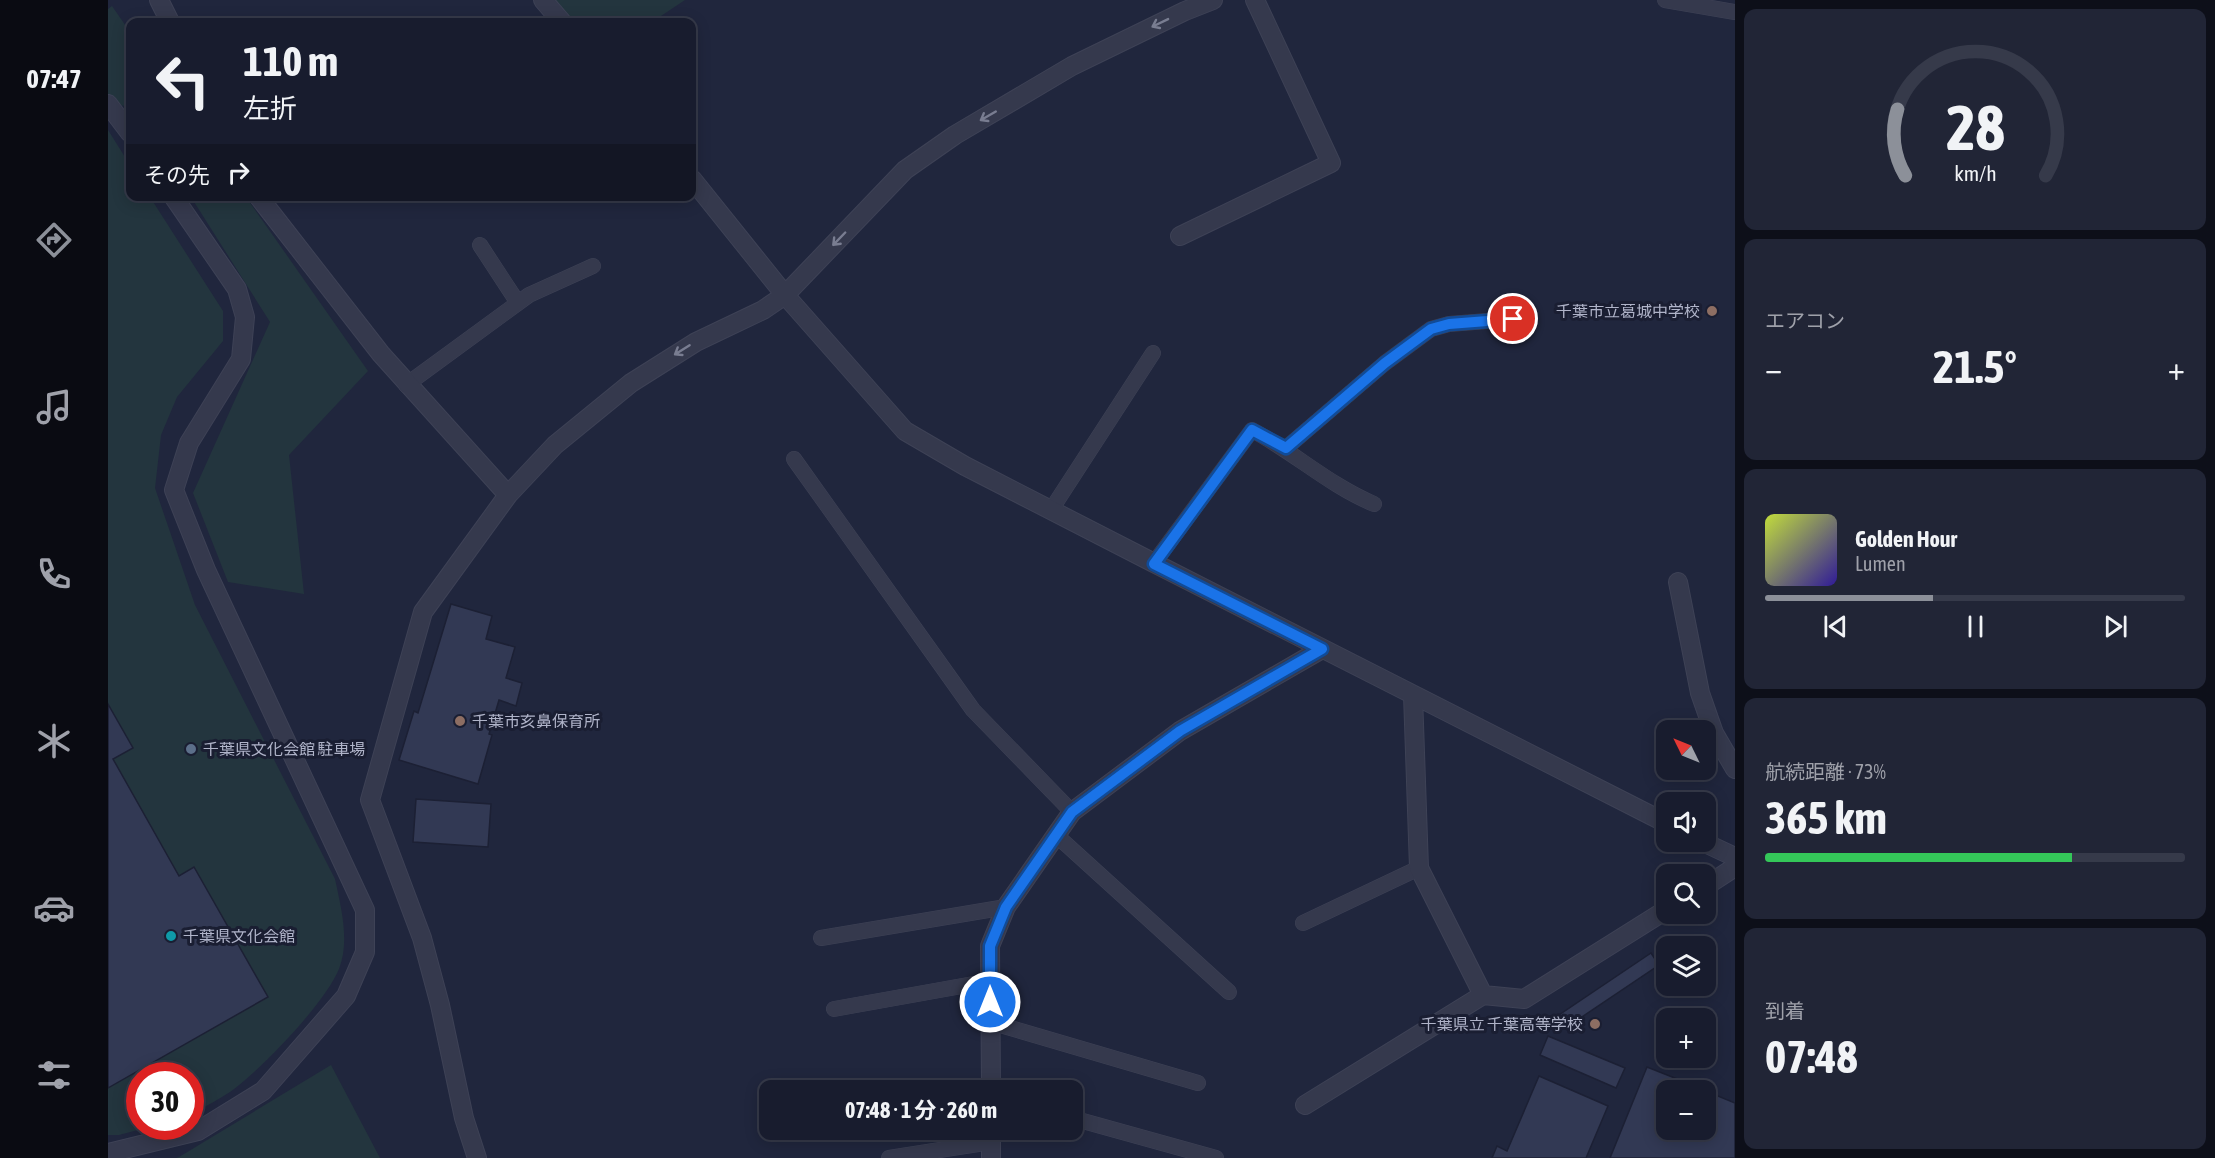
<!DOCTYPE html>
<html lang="ja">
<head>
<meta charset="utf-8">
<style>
	:root { --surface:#181c2e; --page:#212536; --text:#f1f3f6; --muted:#9fa1aa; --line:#363a4a; --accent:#8c9099 }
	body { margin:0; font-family:"Asap Condensed","Noto Sans JP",sans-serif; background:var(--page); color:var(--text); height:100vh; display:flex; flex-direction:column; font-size:22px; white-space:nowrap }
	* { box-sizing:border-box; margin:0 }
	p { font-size:20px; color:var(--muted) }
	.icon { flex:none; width:33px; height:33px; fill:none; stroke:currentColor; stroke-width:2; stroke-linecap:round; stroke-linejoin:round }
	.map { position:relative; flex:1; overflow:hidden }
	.drawer { display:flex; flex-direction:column; gap:9px; padding:9px; background:#0d0f19; width:480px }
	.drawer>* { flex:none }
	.guide { position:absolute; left:18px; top:18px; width:570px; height:183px; border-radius:12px; box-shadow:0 3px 15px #0003,0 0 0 2px var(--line); background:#181c2e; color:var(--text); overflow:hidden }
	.needle { width:39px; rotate:313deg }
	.buttons { position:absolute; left:1548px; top:720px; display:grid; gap:12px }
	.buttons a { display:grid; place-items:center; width:60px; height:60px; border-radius:12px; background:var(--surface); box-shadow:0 3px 15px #0003,0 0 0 2px var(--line); font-size:30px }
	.speed { position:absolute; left:18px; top:1062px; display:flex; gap:12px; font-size:30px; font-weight:700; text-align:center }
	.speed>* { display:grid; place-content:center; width:78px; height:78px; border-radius:50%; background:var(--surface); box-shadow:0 3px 15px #0003,0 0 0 2px var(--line); line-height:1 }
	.speed .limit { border:9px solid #d22; background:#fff; color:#111 }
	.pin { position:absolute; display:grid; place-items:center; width:51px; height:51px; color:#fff; margin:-26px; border:3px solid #fff; border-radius:50%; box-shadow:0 2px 6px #0007 }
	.me { position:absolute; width:66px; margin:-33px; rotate:0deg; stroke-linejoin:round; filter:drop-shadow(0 0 4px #0008) }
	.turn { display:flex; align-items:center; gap:21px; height:126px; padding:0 18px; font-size:27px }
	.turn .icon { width:78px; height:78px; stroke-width:2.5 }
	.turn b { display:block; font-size:42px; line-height:51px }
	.then { display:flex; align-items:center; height:57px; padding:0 18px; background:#0003; gap:12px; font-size:22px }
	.big { font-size:45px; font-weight:700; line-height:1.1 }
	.drawer .widget { flex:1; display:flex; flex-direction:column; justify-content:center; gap:9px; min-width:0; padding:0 21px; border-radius:12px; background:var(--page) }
	.drawer .dial { align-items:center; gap:0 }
	.dial svg { height:156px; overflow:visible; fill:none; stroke:var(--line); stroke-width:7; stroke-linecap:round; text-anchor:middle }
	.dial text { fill:var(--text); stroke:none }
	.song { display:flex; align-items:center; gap:18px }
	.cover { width:72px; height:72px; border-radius:9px; background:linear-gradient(135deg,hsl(70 70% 55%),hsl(250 70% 35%)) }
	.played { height:6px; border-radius:3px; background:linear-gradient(90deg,var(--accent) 40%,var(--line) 40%) }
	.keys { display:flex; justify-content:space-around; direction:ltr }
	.heat { display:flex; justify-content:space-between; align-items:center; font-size:33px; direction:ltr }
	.charge { height:9px; border-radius:4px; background:linear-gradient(90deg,#34c759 73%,var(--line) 0) }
	.trip { position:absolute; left:651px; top:1080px; width:324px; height:60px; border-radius:12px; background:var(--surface); box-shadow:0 3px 15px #0003,0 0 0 2px var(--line); font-weight:700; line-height:60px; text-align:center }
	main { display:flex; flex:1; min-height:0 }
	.menu { display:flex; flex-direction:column; width:108px; justify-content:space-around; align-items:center; background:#0a0b12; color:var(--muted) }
	.menu .icon { width:42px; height:42px }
	.menu .selected { color:var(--accent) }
	.menu b { font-size:27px; color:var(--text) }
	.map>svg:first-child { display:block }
	.green { fill:#23353e }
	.building { fill:#323954; stroke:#1c2034; stroke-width:1.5 }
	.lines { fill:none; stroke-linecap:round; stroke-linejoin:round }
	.service-casing { stroke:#3e4256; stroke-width:16 }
	.minor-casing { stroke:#3e4256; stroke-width:20 }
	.tertiary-casing { stroke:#3e4256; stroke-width:20 }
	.service { stroke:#35394d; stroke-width:15 }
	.minor { stroke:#35394d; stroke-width:18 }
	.tertiary { stroke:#35394d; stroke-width:18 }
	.oneway { stroke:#797d91 }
	.route-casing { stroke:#114b97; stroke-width:15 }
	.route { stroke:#1a73e8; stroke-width:10 }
	.education-dot { fill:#8d6e63; stroke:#1a1e32; stroke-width:2 }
	.service-dot { fill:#5c6f8a; stroke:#1a1e32; stroke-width:2 }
	.culture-dot { fill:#0f9aa8; stroke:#1a1e32; stroke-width:2 }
	.labels { text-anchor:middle; stroke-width:6; stroke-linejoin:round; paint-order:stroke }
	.poi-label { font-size:16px; fill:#b0b4c9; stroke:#1a1e32; text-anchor:start }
</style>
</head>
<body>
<main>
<nav class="menu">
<b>07:47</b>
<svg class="icon selected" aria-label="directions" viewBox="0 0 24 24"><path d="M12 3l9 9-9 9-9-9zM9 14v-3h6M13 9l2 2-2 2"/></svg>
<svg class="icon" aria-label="music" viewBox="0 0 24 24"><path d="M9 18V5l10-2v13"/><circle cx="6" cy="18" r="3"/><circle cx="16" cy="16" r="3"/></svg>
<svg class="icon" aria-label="phone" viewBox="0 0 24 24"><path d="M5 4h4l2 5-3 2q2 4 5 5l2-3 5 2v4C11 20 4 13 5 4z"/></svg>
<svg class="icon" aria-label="climate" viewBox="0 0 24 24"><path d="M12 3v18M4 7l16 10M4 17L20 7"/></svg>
<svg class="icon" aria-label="car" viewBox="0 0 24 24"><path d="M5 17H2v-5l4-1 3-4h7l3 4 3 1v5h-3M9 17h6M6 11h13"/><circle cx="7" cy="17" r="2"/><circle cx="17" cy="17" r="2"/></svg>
<svg class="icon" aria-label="filters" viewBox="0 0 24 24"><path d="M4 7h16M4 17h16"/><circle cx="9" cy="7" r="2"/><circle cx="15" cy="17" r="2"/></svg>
</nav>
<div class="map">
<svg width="1627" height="1158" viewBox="0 0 1627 1158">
	<rect width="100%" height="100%" fill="#20263d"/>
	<path class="green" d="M446,0H577L544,22H465Z
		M4,6L22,32V107L0,103V9Z
		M0,130L22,165V196L42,197L115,311V341L69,397L53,435L47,488L87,605L227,879C233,907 242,941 231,969C217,1003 153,1070 122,1092C110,1100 96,1107 83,1114L82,1076H32V1126L41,1127L11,1135H0Z
		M83,197H138L260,371L181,455L196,594L120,582L85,493L162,322Z
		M223,1065L272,1158H68L71,1157Z"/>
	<path class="building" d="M343,604L384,616L378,639L407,647L398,678L414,683L408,706L391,700L381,734L384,735L370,784L291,760L306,711L310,713Z
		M0,704L25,748L5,759L71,876L86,867L160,997L0,1088Z
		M308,799L383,804L380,847L305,842Z
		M1543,953L1551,965L1456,1029L1448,1017Z
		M1440,1036L1517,1068L1508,1088L1432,1055Z
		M1539,1067L1597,1090H1558V1130H1598V1091L1627,1103V1158H1502Z
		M1431,1076L1500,1106L1478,1158H1384L1389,1146L1399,1151Z"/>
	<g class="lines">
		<g class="service-casing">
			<path id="service" d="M1557,0L1627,12
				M372,245L410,303
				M298,385L421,295L485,266
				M1178,448L1277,363L1323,329L1341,324L1405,319
				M686,459L865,710L964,812
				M943,510L1045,353
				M1046,563L1144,430C1187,453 1221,485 1266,504
				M948,835L1121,992
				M1195,923L1311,868
				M713,938L898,907
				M726,1009L882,981
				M882,1022L1090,1083
				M964,1118L1108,1158
				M781,1158L883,1142"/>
		</g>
		<g class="minor-casing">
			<path id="minor" d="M51,0L62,22
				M435,0L454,22
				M584,179L677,295L797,431L857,466L1046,563L1558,823
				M150,196L273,354L400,495
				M1072,236L1223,163L1147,0
				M1570,582L1592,693L1606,733L1627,769
				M1595,842L1627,857
				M1598,886L1627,867
				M1375,995L1416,999L1558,910
				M883,1090L882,946L898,907L964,812L1072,731L1214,649
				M1197,1105L1375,995L1311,868L1305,695
				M883,1130V1158
				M369,1158L356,1118L332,1005L314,938L262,800L315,612L400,495L447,445L523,383L588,342L655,310L677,295L797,170L847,135L964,66L1077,11L1105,0"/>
		</g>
		<g class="tertiary-casing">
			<path id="tertiary" d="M0,104L22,133
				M0,1153L90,1131L155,1091L238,996L257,952V910L98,570L66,490L81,443L133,359L137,317L129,289L65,196"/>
		</g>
		<use href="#service" class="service"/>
		<use href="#minor" class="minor"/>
		<use href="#tertiary" class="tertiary"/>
	</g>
	<defs><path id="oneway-shaft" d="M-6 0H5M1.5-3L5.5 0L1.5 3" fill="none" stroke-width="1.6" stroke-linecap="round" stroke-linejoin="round" transform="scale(1.5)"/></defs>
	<g class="oneway">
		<use href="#oneway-shaft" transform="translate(1052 23) rotate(154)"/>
		<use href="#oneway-shaft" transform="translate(880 116) rotate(150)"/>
		<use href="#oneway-shaft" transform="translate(731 239) rotate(134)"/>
		<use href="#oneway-shaft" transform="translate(574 350) rotate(148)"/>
	</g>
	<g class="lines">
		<g class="route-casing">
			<path id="route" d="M882,1002V946L898,907L964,812L1072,731L1214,649L1046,564L1144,430L1178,448L1277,363L1323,329L1341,324L1405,319"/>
		</g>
		<use href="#route" class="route"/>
	</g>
	<g class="education-dot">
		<circle cx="1604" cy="311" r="6"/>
		<circle cx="352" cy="721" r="6"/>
		<circle cx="1487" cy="1024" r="6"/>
	</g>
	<circle class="service-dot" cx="83" cy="749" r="6"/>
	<circle class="culture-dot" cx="63" cy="936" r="6"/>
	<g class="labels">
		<g class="poi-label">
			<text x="1592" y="317" text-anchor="end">千葉市立葛城中学校</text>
			<text x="364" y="727">千葉市亥鼻保育所</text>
			<text x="95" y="755">千葉県文化会館 駐車場</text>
			<text x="75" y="942">千葉県文化会館</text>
			<text x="1475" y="1030" text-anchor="end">千葉県立 千葉高等学校</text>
		</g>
	</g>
</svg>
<div class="buttons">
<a><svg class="needle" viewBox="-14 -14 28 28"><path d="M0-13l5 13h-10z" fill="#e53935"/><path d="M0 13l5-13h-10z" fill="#9fa1aa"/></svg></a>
<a><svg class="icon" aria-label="sound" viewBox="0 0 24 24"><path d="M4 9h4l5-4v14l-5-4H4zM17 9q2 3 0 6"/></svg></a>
<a><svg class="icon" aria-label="search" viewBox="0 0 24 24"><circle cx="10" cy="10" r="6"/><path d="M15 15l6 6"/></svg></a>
<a><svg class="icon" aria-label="layers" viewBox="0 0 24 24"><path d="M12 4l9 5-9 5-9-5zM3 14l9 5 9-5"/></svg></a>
<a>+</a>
<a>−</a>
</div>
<div class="speed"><div class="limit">30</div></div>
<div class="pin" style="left:1405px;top:319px;background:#d93025"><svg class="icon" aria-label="arrive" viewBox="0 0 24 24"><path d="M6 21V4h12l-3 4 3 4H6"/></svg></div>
<svg class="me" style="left:882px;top:1002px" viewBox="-20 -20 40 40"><circle r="17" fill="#1a73e8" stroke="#fff" stroke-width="3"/><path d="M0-11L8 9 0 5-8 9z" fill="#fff"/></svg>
<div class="trip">07:48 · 1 分 · 260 m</div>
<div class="guide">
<div class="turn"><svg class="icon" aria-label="left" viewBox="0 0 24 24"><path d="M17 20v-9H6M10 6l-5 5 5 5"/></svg><div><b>110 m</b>左折</div></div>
<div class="then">その先<svg class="icon" aria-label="right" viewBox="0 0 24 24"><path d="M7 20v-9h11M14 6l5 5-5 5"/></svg></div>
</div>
</div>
<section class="drawer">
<div class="widget dial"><svg viewBox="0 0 100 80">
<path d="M14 69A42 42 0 1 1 86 69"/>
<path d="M14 69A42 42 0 0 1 10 35" stroke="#8c9099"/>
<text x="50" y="56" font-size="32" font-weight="700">28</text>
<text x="50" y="72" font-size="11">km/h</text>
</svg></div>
<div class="widget"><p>エアコン</p>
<div class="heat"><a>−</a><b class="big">21.5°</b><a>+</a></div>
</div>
<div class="widget">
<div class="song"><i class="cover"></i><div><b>Golden Hour</b><p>Lumen</p></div></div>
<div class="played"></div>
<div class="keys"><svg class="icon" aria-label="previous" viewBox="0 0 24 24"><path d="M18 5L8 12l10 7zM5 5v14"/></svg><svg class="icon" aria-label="pause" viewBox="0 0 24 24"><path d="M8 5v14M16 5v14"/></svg><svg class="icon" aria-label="next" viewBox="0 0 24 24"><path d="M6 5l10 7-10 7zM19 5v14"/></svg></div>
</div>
<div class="widget"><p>航続距離 · 73%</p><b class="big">365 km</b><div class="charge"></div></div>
<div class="widget"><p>到着</p><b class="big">07:48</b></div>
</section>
</main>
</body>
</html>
